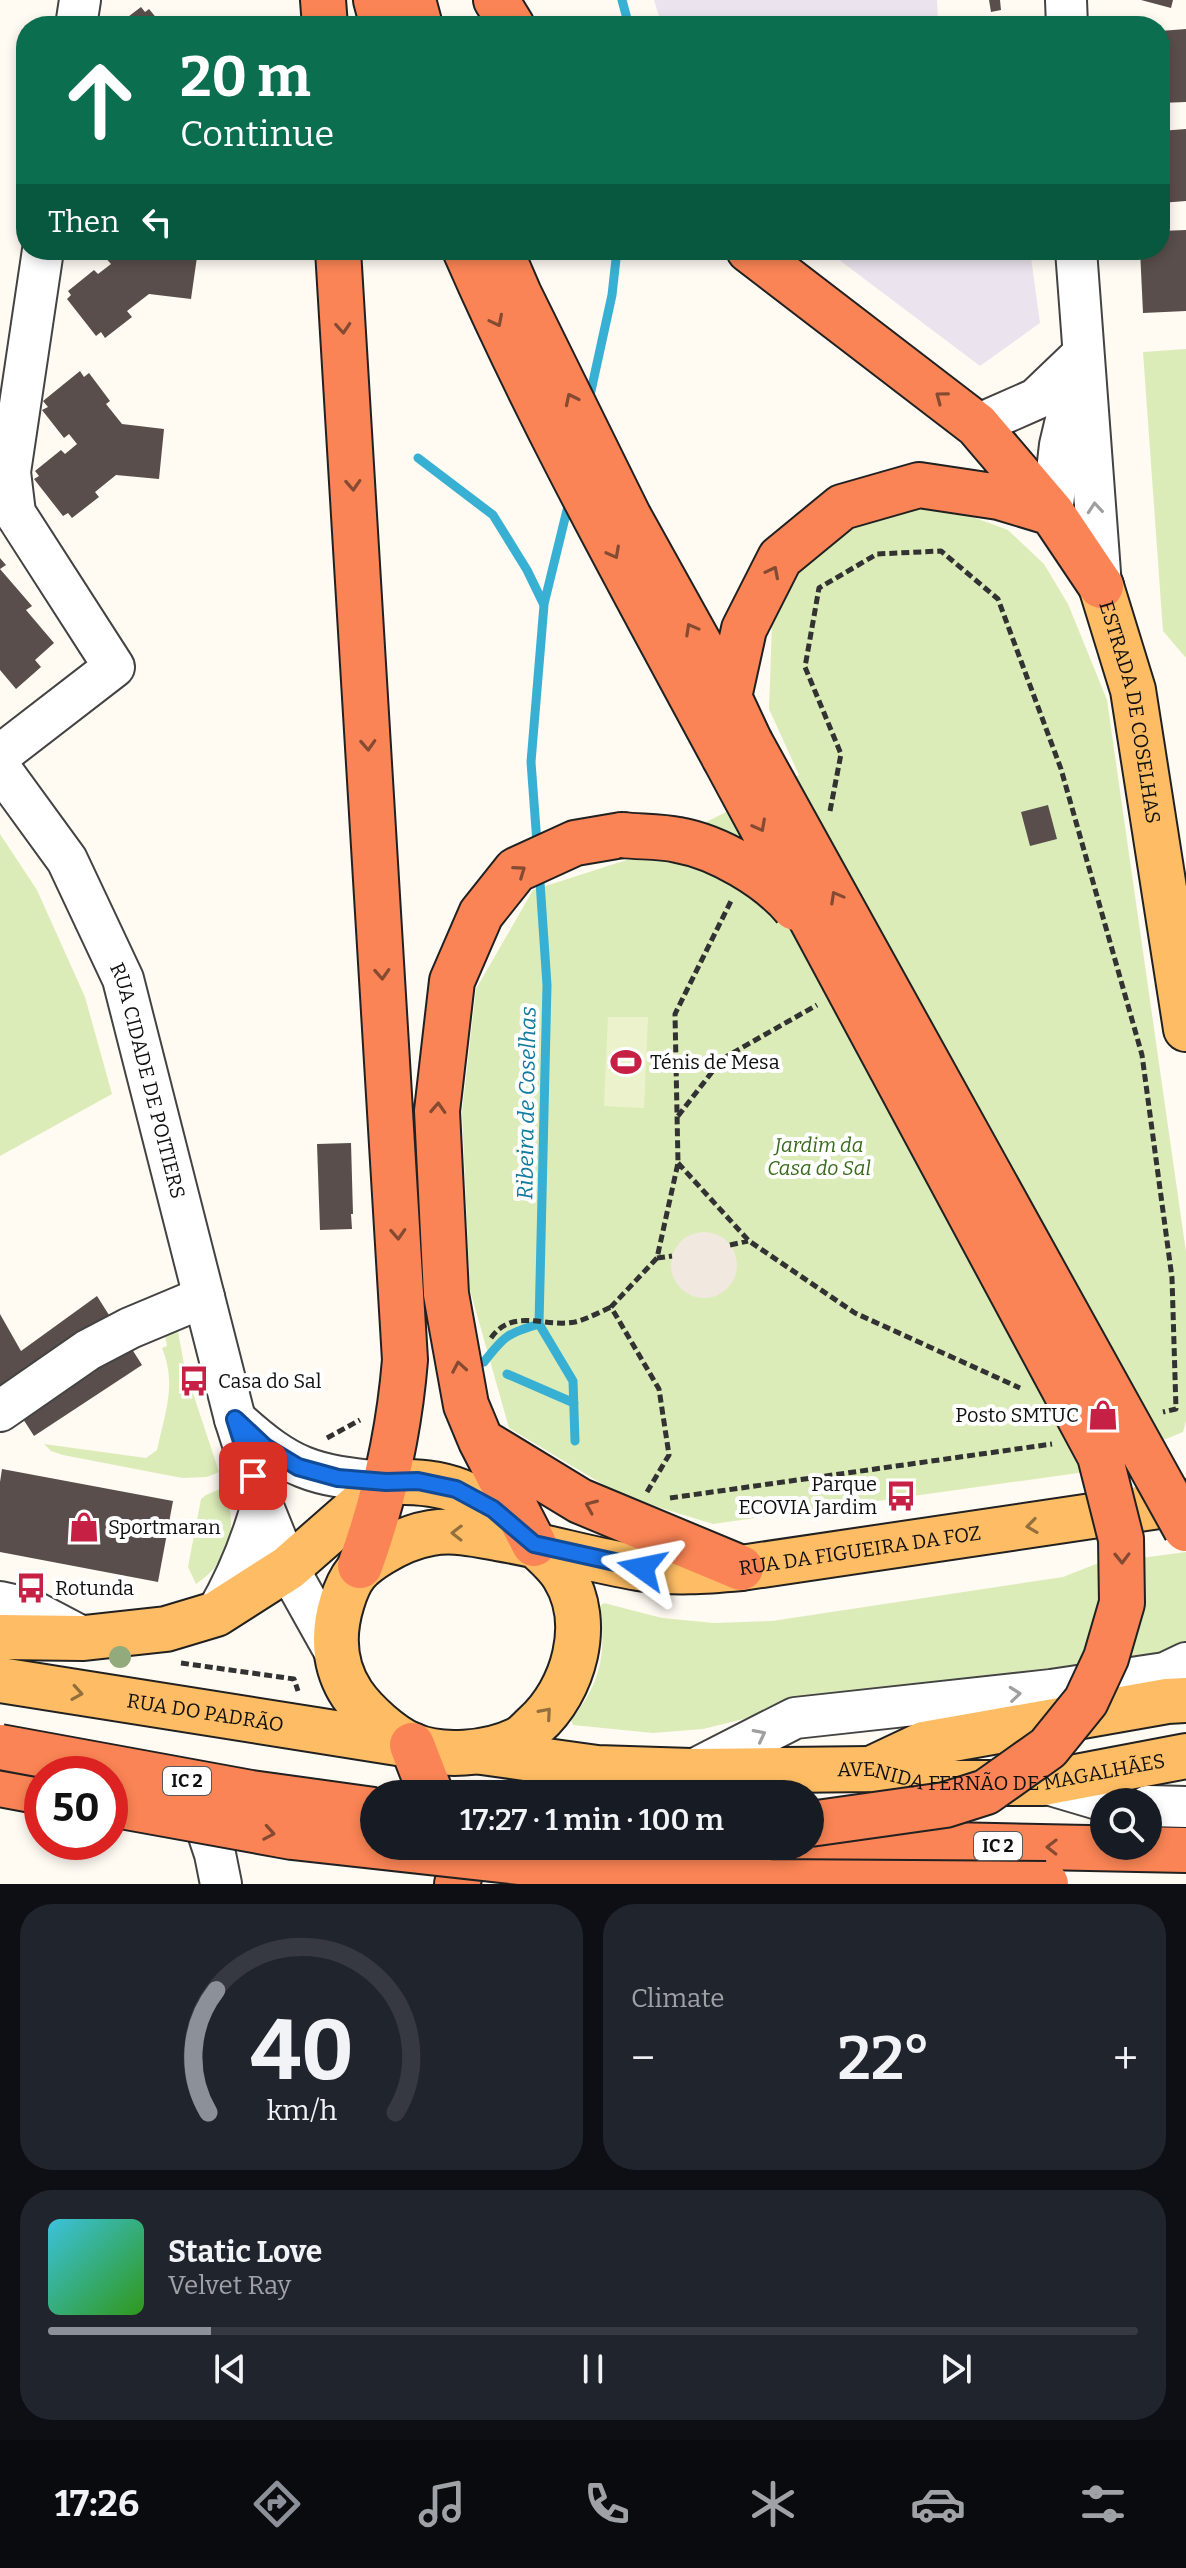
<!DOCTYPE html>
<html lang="en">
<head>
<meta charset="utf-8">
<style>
	:root { --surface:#171b24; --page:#20242c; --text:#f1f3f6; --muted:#9ea1a6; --line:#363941; --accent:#8c9099 }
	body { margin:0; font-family:Bitter,serif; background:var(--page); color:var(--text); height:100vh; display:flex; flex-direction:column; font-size:30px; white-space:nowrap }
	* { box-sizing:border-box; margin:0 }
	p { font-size:26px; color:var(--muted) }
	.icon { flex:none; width:44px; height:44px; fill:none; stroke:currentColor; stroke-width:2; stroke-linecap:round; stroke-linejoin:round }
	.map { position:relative; height:1884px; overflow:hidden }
	.panel { display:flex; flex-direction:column; gap:20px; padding:20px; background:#0d0f14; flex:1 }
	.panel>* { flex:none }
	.guide { position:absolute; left:16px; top:16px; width:1154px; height:244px; border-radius:32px; box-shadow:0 4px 12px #0003; background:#0b6e4f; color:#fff; overflow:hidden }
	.controls { position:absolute; left:1090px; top:1788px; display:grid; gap:16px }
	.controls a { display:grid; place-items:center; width:72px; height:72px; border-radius:50%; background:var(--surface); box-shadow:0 4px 12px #0003; font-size:40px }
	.speed { position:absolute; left:24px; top:1756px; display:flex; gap:16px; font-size:40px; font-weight:700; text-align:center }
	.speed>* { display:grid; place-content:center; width:104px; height:104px; border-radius:50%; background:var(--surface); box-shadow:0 4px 12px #0003; line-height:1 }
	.speed .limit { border:12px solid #d22; background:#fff; color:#111 }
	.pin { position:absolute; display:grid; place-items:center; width:68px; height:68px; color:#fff; margin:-34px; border-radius:16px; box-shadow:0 4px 12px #0006 }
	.me { position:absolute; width:88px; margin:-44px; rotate:282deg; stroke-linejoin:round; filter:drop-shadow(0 0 6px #0008) }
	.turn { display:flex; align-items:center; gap:28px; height:168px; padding:0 32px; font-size:36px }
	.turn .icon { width:104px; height:104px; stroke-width:2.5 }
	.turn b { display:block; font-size:56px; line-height:68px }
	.then { display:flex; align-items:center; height:76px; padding:0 32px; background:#0003; gap:16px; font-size:30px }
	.big { font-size:60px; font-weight:600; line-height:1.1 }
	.panel .tile { flex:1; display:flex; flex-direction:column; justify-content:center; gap:12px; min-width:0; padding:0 28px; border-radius:32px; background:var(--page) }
	.panel .dial { align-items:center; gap:0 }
	.dial svg { height:208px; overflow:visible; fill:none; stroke:var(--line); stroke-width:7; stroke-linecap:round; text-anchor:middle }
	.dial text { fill:var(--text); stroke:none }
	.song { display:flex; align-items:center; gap:24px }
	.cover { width:96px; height:96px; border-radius:12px; background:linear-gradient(135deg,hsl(190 70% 55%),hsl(110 70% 35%)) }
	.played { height:8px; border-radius:4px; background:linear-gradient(90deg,var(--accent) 15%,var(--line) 15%) }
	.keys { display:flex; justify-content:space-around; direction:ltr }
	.heat { display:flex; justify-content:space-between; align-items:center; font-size:44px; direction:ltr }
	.panel .tiles { flex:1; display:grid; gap:20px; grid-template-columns:1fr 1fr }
	.tile:last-child { grid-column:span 2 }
	.trip { position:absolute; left:360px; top:1780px; width:464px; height:80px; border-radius:40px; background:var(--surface); box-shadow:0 4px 12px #0003; font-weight:600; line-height:80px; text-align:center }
	.dock { display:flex; height:128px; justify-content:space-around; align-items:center; background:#090b0e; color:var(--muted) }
	.dock .icon { width:56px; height:56px }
	.dock .active { color:var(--accent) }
	.dock b { font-size:36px; color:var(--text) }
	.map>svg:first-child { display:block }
	.industrial { fill:#ebe4ee }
	.green { fill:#dcecb9 }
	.pitch { fill:#ecf3cc }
	.plaza { fill:#f1e9e0 }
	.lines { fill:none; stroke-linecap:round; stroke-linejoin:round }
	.stream { stroke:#38b0d3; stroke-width:9 }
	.building { fill:#594e4b }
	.minor-casing { stroke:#434343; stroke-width:44 }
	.major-casing { stroke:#212121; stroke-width:48 }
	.highway-casing { stroke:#212121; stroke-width:48 }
	.path { stroke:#323232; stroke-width:5; stroke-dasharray:8 4; stroke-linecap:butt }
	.minor { stroke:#fff; stroke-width:40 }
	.major { stroke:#febd64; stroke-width:44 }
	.highway { stroke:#fa8455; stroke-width:44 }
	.highway-bridge-casing { stroke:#212121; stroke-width:48; stroke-linecap:butt }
	.highway-bridge { stroke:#fa8455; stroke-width:44 }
	.tree { fill:#93ab7c }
	.oneway { stroke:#854a32 }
	.oneway2 { stroke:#9f9f9f }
	.oneway3 { stroke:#936f3e }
	.route-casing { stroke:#114b97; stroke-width:20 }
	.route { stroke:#1a73e8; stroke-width:14 }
	.labels { text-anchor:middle; stroke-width:8; stroke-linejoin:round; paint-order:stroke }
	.shield { fill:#fff; stroke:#585858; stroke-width:2 }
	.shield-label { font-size:18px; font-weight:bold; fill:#101010 }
	.street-label { font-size:20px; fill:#101010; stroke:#fff }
	.poi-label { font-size:20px; fill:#101010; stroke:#fff; text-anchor:start }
	.park-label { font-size:20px; font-style:italic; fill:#3a6b1c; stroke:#fff }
	.water-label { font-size:22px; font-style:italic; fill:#127ba0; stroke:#fff }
</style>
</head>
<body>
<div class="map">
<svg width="1186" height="1884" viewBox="0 0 1186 1884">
	<rect width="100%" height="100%" fill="#fffaf2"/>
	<path class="industrial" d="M654,0H937L938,26H662Z
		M826,250H1030L1040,323L980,366Z"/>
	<path class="green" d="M1186,349V658L1163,631L1143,352Z
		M940,505L1008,530L1044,564L1068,604L1107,700L1186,1252V1421L1183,1432L1085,1472L713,1524L622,1496L509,1428L470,1290L462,1112L476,989L533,890L639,856L799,775L769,709L772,624L802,561L863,519Z
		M0,834L37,890L85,997L112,1094L0,1156Z
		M175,1316L185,1369L219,1472L207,1477L182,1478L63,1455L51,1451L44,1444L146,1458L157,1450C165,1412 177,1385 162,1348L167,1346L162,1320Z
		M225,1487C237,1528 233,1559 196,1584L188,1567L201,1499L206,1495Z
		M1186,1552V1654L760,1715L703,1729L653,1733L573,1725L571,1720C602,1682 606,1653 600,1606L604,1603L662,1618L714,1623L772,1621L1063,1577L1096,1564Z"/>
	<path class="pitch" d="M608,1017H648L644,1108L604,1106Z"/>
	<path class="plaza" d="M671 1265a33 33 0 1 1 66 0a33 33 0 1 1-66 0Z"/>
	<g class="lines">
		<path class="stream" d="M622,0L629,26
			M589,400L612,295L617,250
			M418,458L493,515L527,570L544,605L531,762L537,843
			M544,604L567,510
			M539,1324L547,985L540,882
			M484,1362C504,1336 508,1333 539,1324L573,1381L575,1441
			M507,1374L574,1403"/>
	</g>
	<path class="building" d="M989,0H1000L1001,10L991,12Z
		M1141,0H1173L1171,8Z
		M141,7L145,12L149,9L163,26H116Z
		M1186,29V102L1160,103V31Z
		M1186,129V201L1160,203V131Z
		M1186,230V311L1143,313L1140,250H1160V231Z
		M91,250H198L191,299L149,294L127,311L132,317L105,338L101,332L96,336L67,299L71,295L68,291L94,270L98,274L111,264L102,254L97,257Z
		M80,371L84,377L89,373L110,401L106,404L122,424L164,429L159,479L116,475L95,492L99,497L72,518L68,513L63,516L34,479L39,476L35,471L61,450L65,454L77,444L69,434L64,438L42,410L48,407L43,401Z
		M0,558L6,565L0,569L32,606L26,610L54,643L35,660L41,667L16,689L0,670Z
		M1048,805L1057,839L1030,846L1021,812Z
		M351,1143L353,1214H351L352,1229L320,1230L317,1144Z
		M97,1296L109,1315L32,1371L123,1335L142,1365L34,1436L7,1394L0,1398V1314L21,1351Z
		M2,1469L173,1501L158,1582L0,1552V1482Z"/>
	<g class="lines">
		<g class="minor-casing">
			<g id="minor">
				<path d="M1066,0L1067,26"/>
				<path d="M76,26L80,0"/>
				<path d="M1076,250L1101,586"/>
				<path d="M977,425L1036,399L1082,355"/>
				<path d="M1052,513L1060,445L1073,390"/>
				<path d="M0,755L114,667L15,513L10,472L43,250"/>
				<path id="s1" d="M0,768L67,860L123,979L235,1419L262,1504L288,1568L335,1652"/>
				<path d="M0,1411L88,1350L130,1328L204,1297"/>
				<path d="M235,1419C290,1469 312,1476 386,1482"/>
				<path d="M1110,1419V1428L1142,1510"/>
				<path d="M0,1602L27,1608L84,1638"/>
				<path d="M216,1614C237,1578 251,1544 262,1504"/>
				<path d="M691,1771L795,1718L1051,1690L1165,1673L1186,1663"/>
				<path d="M1044,1783L1098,1799L1118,1802"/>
				<path d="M190,1795L197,1800L215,1854L221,1884"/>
				<path d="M1148,1806L1186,1807"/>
			</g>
		</g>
		<g class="major-casing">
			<g id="major">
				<path id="s2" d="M1101,586L1133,690L1186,1029"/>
				<path id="s3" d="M0,1637L84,1638L166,1629L216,1614L288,1568L386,1482C450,1480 474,1492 522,1534C536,1546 554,1560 564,1576C593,1623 574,1690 535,1725C530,1730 524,1737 517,1740C488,1754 441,1758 411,1745C391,1736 365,1713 352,1694C334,1667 332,1634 342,1602C350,1576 358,1567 381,1553C397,1543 413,1536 431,1533C453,1529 476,1534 497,1538C545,1546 591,1560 639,1568C673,1574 707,1571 741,1568L1186,1502"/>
				<path id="s4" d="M0,1680L404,1744"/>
				<path id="s5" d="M482,1752L597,1768L691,1771L871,1769L924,1783H1044L1186,1756"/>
				<path d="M871,1769L924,1744L1167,1701L1186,1700"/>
			</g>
		</g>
		<g class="highway-casing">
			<path id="highway" d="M323,0L325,26
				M376,0L383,26
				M413,0L420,26
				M496,0L512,26
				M338,250L405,1360C399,1433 385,1497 360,1566
				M465,250C541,424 634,590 724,757
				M500,250L519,294L629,517L729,697L750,742
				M749,250L977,425L1052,513L1101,586
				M729,697L744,629L780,558L842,507L919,485L999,497L1052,513
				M483,1442L580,1501L741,1568
				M534,1544L481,1441L466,1405L446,1294L437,1111L452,981L481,914L516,870L575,843L622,835
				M412,1745L431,1794
				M0,1784L42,1792
				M810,1842L1186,1850
				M457,1884L461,1871"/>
		</g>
		<path class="path" d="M830,811L841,754L805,667L819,588L877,554L941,551L998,599L1061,769L1142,1055L1172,1278L1176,1409L1163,1412
			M678,1116L722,1059L817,1005
			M678,1163L749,1241L855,1313L1020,1388
			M730,1245L748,1241
			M657,1258L672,1256
			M491,1338C513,1307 545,1328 575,1322C587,1319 600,1312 611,1307
			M327,1438L360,1420
			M647,1492L669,1455L659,1389L611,1307L657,1258L678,1163L675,1014L732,899
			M670,1498L1052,1444
			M181,1663L294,1679L298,1691"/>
		<use href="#minor" class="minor"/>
		<use href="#major" class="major"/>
		<use href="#highway" class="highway"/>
		<g class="highway-bridge-casing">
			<path id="highway-bridge" d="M750,742L1186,1529
				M724,757L1100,1456L1121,1539L1122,1603L1106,1658L1086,1701L1048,1748L986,1792L945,1805L810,1824
				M622,835C641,837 660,836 678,840C718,847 769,877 795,908
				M0,1747L251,1793L374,1810
				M110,1804L292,1837L592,1870L770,1882L1046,1884"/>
		</g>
		<use href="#highway-bridge" class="highway-bridge"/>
	</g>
	<circle class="tree" cx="120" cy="1657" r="11"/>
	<defs><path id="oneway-chevron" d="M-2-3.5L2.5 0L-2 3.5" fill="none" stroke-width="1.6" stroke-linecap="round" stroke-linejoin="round" transform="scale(2)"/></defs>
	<g class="oneway">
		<use href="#oneway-chevron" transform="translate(497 321) rotate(63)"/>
		<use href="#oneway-chevron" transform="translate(343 328) rotate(86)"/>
		<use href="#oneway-chevron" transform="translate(941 397) rotate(-143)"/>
		<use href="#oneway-chevron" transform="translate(571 399) rotate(-116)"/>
		<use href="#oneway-chevron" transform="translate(353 485) rotate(87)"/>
		<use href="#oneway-chevron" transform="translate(614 553) rotate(62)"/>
		<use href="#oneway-chevron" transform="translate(773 572) rotate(-63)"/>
		<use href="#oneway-chevron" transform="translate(691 629) rotate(-119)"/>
		<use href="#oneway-chevron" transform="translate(368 745) rotate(87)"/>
		<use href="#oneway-chevron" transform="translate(760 826) rotate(62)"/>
		<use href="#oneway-chevron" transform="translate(520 871) rotate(-35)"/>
		<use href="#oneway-chevron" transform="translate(836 897) rotate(-119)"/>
		<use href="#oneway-chevron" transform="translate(382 974) rotate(87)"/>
		<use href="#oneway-chevron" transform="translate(438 1108) rotate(-87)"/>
		<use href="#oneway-chevron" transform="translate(398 1234) rotate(87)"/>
		<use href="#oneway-chevron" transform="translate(459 1367) rotate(-100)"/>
		<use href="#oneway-chevron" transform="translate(591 1506) rotate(-157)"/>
		<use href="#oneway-chevron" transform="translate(1122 1558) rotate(89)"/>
		<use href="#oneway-chevron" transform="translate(269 1833) rotate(10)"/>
		<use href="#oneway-chevron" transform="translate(1052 1847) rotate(-179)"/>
	</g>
	<g class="oneway2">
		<use href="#oneway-chevron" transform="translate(1095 508) rotate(-95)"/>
		<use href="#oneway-chevron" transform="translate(1015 1694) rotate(-6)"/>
		<use href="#oneway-chevron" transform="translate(760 1735) rotate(-27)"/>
	</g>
	<g class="oneway3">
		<use href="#oneway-chevron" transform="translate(1032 1526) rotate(172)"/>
		<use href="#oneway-chevron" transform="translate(457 1533) rotate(-179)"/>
		<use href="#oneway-chevron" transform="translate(77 1693) rotate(9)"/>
		<use href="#oneway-chevron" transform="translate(546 1713) rotate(-49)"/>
	</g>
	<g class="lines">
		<g class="route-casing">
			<path id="route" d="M253,1476L235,1419L265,1447L298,1467L338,1478L386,1482L418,1481L456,1489L493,1509L534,1544L642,1568"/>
		</g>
		<use href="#route" class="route"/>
	</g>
	<defs>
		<g id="stadium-bare" transform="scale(2.4)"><path d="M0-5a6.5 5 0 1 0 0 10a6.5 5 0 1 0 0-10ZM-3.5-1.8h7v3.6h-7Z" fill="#c72045" stroke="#fff" stroke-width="2.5" paint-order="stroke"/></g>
		<g id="bus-bare" transform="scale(2.4)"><path d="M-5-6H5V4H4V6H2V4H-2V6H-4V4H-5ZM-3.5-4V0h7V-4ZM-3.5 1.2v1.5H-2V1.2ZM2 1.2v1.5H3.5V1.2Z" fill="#c72045" stroke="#fff" stroke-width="2.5" paint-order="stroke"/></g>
		<g id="shop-bare" transform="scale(2.4)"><path d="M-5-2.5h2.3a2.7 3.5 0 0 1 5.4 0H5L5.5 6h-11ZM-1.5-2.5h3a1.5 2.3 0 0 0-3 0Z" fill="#c72045" stroke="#fff" stroke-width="2.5" paint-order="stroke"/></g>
	</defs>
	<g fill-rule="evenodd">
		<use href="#stadium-bare" x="626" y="1062"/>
		<use href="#bus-bare" x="194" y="1381"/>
		<use href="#shop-bare" x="1103" y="1415"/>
		<use href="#bus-bare" x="901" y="1496"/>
		<use href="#shop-bare" x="84" y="1527"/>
		<use href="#bus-bare" x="31" y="1588"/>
	</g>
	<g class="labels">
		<g class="shield">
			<rect x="163" y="1767" width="48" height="28" rx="6"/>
			<rect x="974" y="1832" width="48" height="28" rx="6"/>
		</g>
		<g class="shield-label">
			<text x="187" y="1787">IC 2</text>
			<text x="998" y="1852">IC 2</text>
		</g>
		<g class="street-label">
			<text dy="7" stroke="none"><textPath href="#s2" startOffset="130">ESTRADA DE COSELHAS</textPath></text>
			<text dy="7" stroke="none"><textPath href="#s1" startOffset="350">RUA CIDADE DE POITIERS</textPath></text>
			<text dy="7" stroke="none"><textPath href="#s3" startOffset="1668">RUA DA FIGUEIRA DA FOZ</textPath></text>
			<text dy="7" stroke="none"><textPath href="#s4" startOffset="208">RUA DO PADRÃO</textPath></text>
			<text dy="7" stroke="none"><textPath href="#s5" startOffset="522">AVENIDA FERNÃO DE MAGALHÃES</textPath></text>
		</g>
		<g class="poi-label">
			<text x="650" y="1069">Ténis de Mesa</text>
			<text x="218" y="1388">Casa do Sal</text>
			<text x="1079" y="1422" text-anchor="end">Posto SMTUC</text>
			<text x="877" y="1491" text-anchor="end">Parque<tspan x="877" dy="23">ECOVIA Jardim</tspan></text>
			<text x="108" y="1534">Sportmaran</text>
			<text x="55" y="1595">Rotunda</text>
		</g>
		<g class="park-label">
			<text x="819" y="1152">Jardim da<tspan x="819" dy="23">Casa do Sal</tspan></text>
		</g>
		<g class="water-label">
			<text transform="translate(526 1103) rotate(-89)" y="8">Ribeira de Coselhas</text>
		</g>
	</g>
</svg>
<div class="controls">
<a><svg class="icon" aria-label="search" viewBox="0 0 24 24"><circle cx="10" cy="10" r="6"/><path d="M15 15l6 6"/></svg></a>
</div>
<div class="speed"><div class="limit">50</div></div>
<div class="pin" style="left:253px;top:1476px;background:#d93025"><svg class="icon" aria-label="arrive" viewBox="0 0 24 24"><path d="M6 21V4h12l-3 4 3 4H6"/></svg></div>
<svg class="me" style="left:642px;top:1568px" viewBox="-20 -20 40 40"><path d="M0-17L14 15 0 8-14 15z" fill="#1a73e8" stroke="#fff" stroke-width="4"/></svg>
<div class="trip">17:27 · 1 min · 100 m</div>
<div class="guide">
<div class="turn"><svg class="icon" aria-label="ahead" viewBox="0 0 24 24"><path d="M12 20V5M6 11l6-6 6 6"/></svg><div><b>20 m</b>Continue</div></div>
<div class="then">Then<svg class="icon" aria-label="left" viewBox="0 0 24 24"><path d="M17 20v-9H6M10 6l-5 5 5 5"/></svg></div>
</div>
</div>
<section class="panel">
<div class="tiles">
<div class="tile dial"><svg viewBox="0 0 100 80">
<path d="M14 69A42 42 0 1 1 86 69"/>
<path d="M14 69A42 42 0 0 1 17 22" stroke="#8c9099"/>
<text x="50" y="56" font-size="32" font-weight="700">40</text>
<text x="50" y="72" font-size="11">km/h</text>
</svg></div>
<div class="tile"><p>Climate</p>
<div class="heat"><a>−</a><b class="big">22°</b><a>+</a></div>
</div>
<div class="tile">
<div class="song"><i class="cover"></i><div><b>Static Love</b><p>Velvet Ray</p></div></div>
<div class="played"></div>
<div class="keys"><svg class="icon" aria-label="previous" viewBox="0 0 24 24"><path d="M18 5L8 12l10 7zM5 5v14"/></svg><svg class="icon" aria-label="pause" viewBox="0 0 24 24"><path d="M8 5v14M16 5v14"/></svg><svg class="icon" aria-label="next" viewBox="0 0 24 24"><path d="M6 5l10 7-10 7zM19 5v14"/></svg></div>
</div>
</div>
</section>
<nav class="dock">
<b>17:26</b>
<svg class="icon active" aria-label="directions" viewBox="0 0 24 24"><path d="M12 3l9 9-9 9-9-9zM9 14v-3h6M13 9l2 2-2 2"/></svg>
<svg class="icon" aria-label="music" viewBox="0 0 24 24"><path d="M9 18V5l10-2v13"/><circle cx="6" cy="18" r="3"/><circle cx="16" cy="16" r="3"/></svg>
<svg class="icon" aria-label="phone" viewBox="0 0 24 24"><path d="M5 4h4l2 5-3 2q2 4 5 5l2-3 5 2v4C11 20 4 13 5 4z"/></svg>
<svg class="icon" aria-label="climate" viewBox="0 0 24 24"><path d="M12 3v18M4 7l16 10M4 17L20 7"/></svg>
<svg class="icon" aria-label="car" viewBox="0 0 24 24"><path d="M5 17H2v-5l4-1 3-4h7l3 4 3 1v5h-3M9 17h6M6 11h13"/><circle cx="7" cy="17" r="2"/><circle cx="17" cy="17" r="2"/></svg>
<svg class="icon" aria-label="filters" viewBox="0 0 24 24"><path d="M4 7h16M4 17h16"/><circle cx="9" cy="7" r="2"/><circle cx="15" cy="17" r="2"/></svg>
</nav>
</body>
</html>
